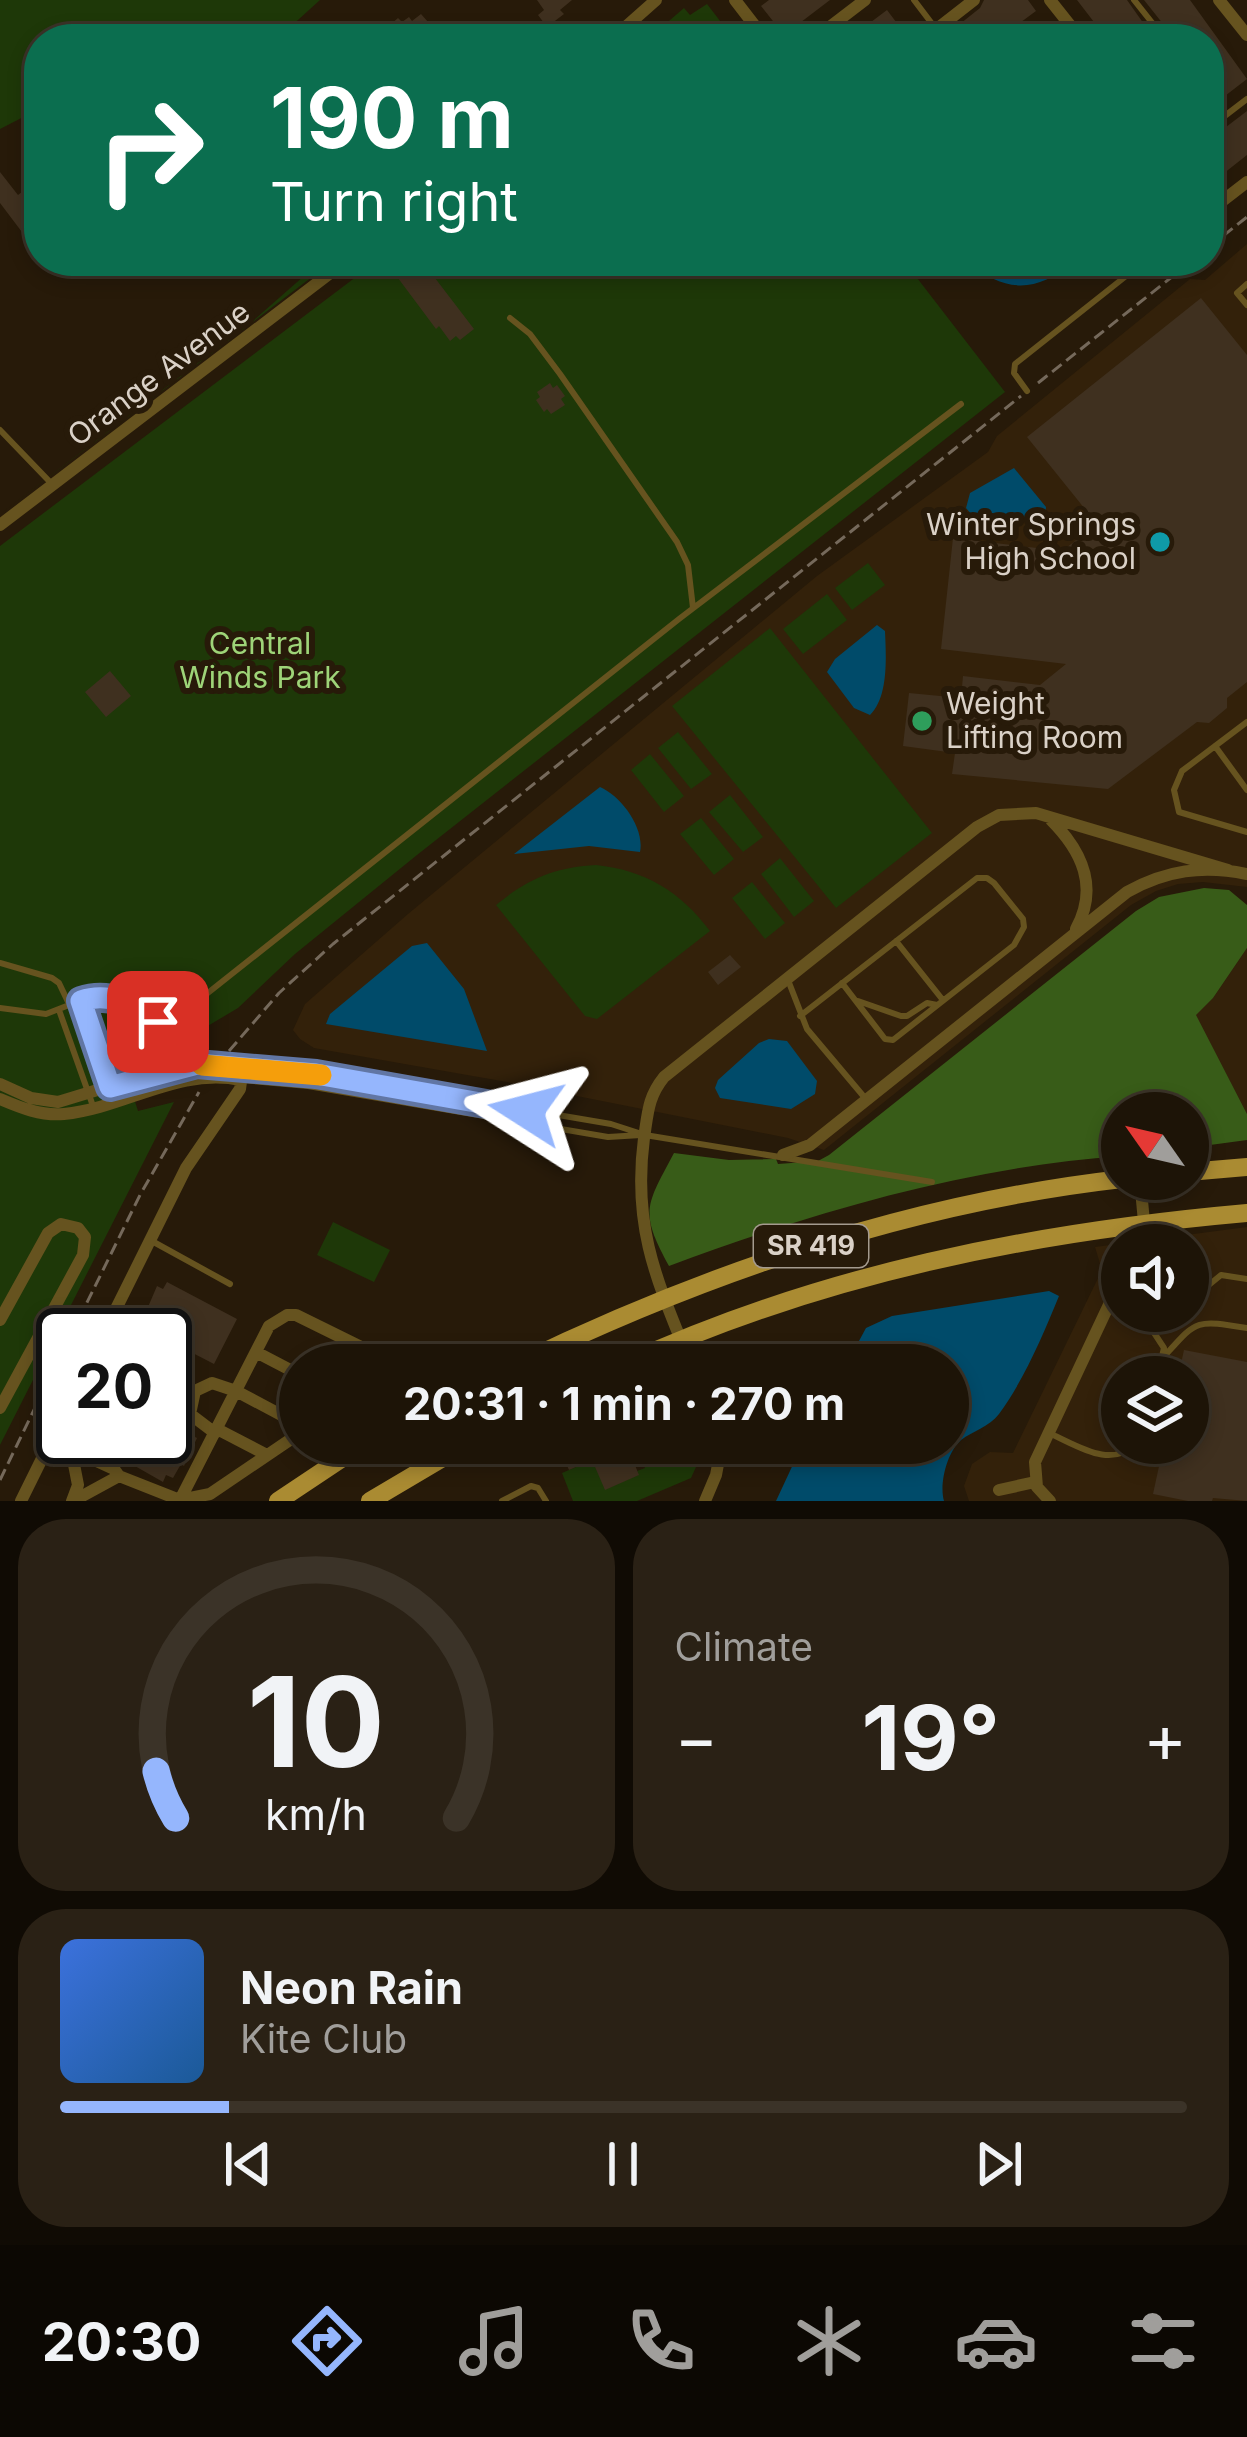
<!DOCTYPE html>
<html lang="en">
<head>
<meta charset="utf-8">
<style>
	:root { --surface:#1d1407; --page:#2a2115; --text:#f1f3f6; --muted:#a09e9b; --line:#3b3328; --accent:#95b6fd }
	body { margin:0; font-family:Inter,sans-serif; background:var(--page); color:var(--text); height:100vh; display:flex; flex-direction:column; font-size:45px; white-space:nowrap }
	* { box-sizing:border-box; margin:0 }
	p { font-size:39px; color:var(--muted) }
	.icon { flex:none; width:66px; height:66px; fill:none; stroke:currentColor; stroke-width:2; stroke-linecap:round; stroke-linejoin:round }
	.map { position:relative; height:1501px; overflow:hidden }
	.panel { display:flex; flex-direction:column; gap:18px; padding:18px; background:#100b04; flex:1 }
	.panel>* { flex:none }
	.hud { position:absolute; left:24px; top:24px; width:1200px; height:252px; border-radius:48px; box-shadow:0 6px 18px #0003,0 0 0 3px var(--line); background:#0b6e4f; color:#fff; overflow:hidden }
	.needle { width:78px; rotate:304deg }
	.controls { position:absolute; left:1101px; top:1092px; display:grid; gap:24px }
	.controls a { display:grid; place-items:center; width:108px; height:108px; border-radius:50%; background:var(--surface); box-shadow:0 6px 18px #0003,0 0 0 3px var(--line); font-size:60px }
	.speed { position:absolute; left:36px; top:1308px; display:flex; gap:24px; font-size:60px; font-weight:700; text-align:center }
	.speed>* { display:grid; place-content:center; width:156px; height:156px; border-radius:50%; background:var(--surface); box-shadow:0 6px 18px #0003,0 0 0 3px var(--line); line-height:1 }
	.speed .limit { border:6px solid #111; border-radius:18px; background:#fff; color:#111 }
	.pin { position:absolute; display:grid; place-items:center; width:102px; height:102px; color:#fff; margin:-51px; border-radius:24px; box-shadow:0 6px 18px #0006 }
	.me { position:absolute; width:132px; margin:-66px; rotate:279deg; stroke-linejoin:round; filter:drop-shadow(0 0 9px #0008) }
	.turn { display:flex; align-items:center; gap:42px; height:252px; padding:0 48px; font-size:54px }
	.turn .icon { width:156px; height:156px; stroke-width:2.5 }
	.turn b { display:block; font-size:84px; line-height:102px }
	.big { font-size:90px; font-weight:700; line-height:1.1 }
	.panel .card { flex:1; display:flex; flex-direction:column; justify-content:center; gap:18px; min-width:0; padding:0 42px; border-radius:48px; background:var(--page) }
	.panel .dial { align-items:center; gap:0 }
	.dial svg { height:312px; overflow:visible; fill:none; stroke:var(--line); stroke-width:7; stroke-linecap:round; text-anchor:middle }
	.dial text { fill:var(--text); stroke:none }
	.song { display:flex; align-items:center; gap:36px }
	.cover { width:144px; height:144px; border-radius:18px; background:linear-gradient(135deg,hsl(220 70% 55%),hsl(210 70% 35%)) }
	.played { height:12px; border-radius:6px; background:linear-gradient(90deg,var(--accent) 15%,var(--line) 15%) }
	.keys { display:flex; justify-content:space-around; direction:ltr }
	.heat { display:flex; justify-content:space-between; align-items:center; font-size:66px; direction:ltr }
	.panel .tiles { flex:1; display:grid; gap:18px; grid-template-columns:1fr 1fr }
	.card:last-child { grid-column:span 2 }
	.trip { position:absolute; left:279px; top:1344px; width:690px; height:120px; border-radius:60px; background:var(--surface); box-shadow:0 6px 18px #0003,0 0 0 3px var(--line); font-weight:700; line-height:120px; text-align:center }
	.menu { display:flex; height:192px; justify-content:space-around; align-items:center; background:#0c0803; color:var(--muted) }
	.menu .icon { width:84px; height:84px }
	.menu .active { color:var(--accent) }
	.menu b { font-size:54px; color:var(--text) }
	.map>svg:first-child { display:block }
	.built { fill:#33210a; fill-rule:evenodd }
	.green { fill:#1e3808 }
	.forest { fill:#385c18 }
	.water { fill:#004b6a }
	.building { fill:#3f301f }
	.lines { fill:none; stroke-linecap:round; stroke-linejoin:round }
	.path { stroke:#75695b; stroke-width:3; stroke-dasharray:12 6; stroke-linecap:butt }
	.service { stroke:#66531f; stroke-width:6 }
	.minor { stroke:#66531f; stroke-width:12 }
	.primary { stroke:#aa8b32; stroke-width:18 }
	.route-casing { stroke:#6176a4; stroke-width:30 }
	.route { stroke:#95b6fd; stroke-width:21 }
	.slow { stroke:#f59e0b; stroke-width:21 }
	.culture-dot { fill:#0f9aa8; stroke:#271a09; stroke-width:4.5 }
	.leisure-dot { fill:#2e9e5b; stroke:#271a09; stroke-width:4.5 }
	.labels { text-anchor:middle; stroke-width:12; stroke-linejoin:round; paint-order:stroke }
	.shield { fill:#271a09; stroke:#a49a8e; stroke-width:3 }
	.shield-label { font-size:27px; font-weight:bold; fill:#dad1c7 }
	.street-label { font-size:30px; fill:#dad1c7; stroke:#271a09 }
	.poi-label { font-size:30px; fill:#dad1c7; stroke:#271a09; text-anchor:end }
	.park-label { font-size:30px; fill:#9ed478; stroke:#271a09 }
</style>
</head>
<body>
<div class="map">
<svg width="1247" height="1501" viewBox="0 0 1247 1501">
	<rect width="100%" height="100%" fill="#271a09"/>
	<path class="built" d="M1247,244V887L1203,882L1178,884L1156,891L1131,905L824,1150L788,1138L507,1082L314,1048L300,1039L293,1030L305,1004L408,914L817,576L988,452L997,436L1190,279L1205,280Z
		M1247,948V1114L1195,1015L1213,998Z
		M1247,1227V1501H969L964,1486L972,1464L990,1452L1013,1453L1102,1270L1095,1247ZM1122,1245H1188V1311H1122ZM1122,1377H1188V1443H1122Z"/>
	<path class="green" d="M0,0H320L277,39H39V109L0,129Z
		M707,4L734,39H648L684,8L690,15Z
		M321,261H333L0,514L253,321Z
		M377,261H904L1005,392L417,855L295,954L238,1008L169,1049L123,1063L138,1111L174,1102L0,1445V546Z
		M868,563L885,585L852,610L835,588Z
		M827,594L847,620L803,654L783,629Z
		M770,628L932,833L836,908L672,706Z
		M678,732L712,774L691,789L658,748Z
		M650,754L684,796L664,812L631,770Z
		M730,795L763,837L743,852L709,812Z
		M701,818L734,859L714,875L680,834Z
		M780,858L814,901L794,917L761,874Z
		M596,865C645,870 681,892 710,931L597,1019L585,1016L496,905C527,879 556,867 596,865Z
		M752,882L785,923L765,939L732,898Z
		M333,1222L390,1250L374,1282L317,1255Z
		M635,1443H686L696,1467L691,1478L637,1501H573L562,1473L592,1460L606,1489L638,1475L637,1471L645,1468Z"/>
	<path class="forest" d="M1204,888L1229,890L1247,905V948L1213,998L1196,1015L1247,1114V1140L1188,1148V1113H1122V1156C967,1167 814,1212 669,1266C639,1211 646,1206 674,1153L729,1160L776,1159L778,1164L818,1161L829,1155L1136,911L1159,897Z"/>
	<path class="water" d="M966,261H1074C1035,295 1004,292 966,261Z
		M1014,468L1046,507L1045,518L1041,521L972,515L966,508L970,493Z
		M877,625L885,631C886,656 889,697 870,715L854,708L827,672L835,659Z
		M600,787C621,796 645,828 640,852L589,846L514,854Z
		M427,943L464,989L487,1051L326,1024L330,1014L412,946Z
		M769,1039L787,1041L817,1081L815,1094L791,1109L720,1098L715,1088L718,1080L759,1043Z
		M1049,1291L1059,1296C1043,1335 1024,1380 999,1414C989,1427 973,1431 961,1440C947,1452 939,1484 944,1501H776L803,1443H948V1365H846L866,1328L892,1316Z"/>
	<path class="building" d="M537,0H572L560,10L564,14L547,27L538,15L544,10Z
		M769,0H830L784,35L761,6Z
		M984,0H1028L1036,11L998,39H941L980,8Z
		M1077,0H1127L1151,34L1145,39H1107Z
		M1144,0H1190L1247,79L1221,99L1209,83V39H1175Z
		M887,10L909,39H849L863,28Z
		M421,14L436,31L428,39H374L398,18L402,22L409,17L412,21Z
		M1247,111V155L1209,185V140Z
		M0,172L18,195L39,179V238L31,244L0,203Z
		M413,261H422L474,329L460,340L456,336L450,341L439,326L436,329L395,274Z
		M1201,298L1247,355V682L1227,698V708L1209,723L1197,722L1108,789L952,774L955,753L903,746L909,693L961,698L963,676L1040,685L1066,664L941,649L953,538L1062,551L1097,524L1027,437Z
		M550,383L553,388L557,385L565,396L561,399L565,405L551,414L547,409L544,412L536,400L540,397L537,392Z
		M110,671L131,696L106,717L85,692Z
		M730,955L741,967L718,985L708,972Z
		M167,1282L237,1319L214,1364L183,1348L165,1382V1335H136L157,1286L163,1289Z
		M1184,1350L1247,1362V1501L1213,1498L1212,1501H1188L1153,1494L1164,1443H1188V1377H1178Z
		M165,1422L197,1438L184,1466L181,1464L173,1478L166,1475L163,1482L105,1449L103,1452L72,1437H165Z
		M557,1443H626L639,1475L605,1490L592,1460L569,1470Z"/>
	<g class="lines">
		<path class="path" d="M1215,223L1212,226L1221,238
			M1209,247L1247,217
			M1038,383L1192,261
			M229,1051L279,993L333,944L1021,396
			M71,1335L140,1195L199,1092
			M0,1480L63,1350"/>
		<path class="service" d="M914,0L936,29
			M1134,0L1165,39
			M1209,97L1224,116
			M1209,128L1247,99
			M359,261L364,267
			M1247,284L1237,293L1247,305
			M510,318L530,334L560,374L677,542L688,565L693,608
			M1027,391L1014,373L1015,364L1145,261
			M0,430L50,482
			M1247,722L1182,771L1174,790L1179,812L1247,832
			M1215,746L1247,790
			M896,941L942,999
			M0,963L52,978L59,983L69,1004
			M788,980L807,1029L865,1098
			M94,997L125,1002L162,1024L175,1019L679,619L961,404
			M858,1001L901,1016H907L927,1003L937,1005
			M81,1002L115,1099
			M0,1008L46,1014L123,984L149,990L180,1006L187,1005
			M59,1010L93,1106
			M800,1016L977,878H987L994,883L1023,919L1024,927L1014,945L893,1040L885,1039L842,983
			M243,1067L316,1074L611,1124L645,1135L932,1182
			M241,1080L308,1086L608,1137L641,1135
			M150,1240L230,1284
			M1188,1302L1221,1275L1247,1279
			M1128,1311L1145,1319L1164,1348L1157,1377
			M1147,1319L1166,1311
			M1161,1360C1197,1320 1193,1319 1247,1328
			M1051,1434C1080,1447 1111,1469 1137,1443
			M502,1501L531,1486L538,1488L546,1501"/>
		<path class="minor" d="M735,0L765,39
			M1050,0L1081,39
			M1219,0L1247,35
			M612,39L656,0
			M814,39L865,0
			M924,39L974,0
			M1209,205L1212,209L1247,182
			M0,525L346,261
			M1051,820C1082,851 1099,887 1076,929
			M0,1084L31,1098L58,1102L173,1067H243L240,1089L186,1168L103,1335
			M0,1099C21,1108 41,1116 64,1114C125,1108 178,1067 241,1080
			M783,1155L810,1145L1127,892C1166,870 1203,865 1247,874
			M1136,1245L1144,1222L1140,1179
			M0,1320L48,1233L61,1224L78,1228L85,1237L83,1255L0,1408
			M256,1352L300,1375
			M691,1365C658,1283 632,1229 644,1138C648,1112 648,1097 664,1077L977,827L999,815L1036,813L1228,870
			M217,1429L267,1455
			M215,1433L190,1414L195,1391L212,1383L236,1391L300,1425
			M51,1440L114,1469L119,1476L180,1500L210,1494L300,1433
			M71,1449L78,1485L72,1501
			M999,1490L1035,1482
			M75,1500L119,1476
			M180,1500L269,1326L287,1315H296L367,1350L373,1365
			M21,1501L63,1416
			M705,1501L716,1475L722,1443
			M1050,1501L1037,1487L1035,1462L1122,1277"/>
		<path class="primary" d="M1188,1172L1247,1167
			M516,1365C708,1272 910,1203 1122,1179
			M623,1365C820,1274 1032,1232 1247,1213
			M278,1501L365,1443
			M370,1501L468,1443"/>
	</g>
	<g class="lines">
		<g class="route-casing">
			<path id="route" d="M158,1022C133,1006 111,991 81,1001L110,1087L197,1064L316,1074L526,1111"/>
		</g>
		<use href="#route" class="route"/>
		<path class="slow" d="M202,1065L321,1075"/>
	</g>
	<circle class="culture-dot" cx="1160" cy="542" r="12"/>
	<circle class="leisure-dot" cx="922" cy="721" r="12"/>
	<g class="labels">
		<rect class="shield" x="754" y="1225" width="114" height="42" rx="9"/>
		<g class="shield-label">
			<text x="811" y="1255">SR 419</text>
		</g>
		<g class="street-label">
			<text transform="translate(159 374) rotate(-37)" y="10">Orange Avenue</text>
		</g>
		<g class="poi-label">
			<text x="1136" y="535">Winter Springs<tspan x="1136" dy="34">High School</tspan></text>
			<text x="946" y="714" text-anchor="start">Weight<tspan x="946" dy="34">Lifting Room</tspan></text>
		</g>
		<g class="park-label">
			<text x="260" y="654">Central<tspan x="260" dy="34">Winds Park</tspan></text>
		</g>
	</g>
</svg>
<div class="controls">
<a><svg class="needle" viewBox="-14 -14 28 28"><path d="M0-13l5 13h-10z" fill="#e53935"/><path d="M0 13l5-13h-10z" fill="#a09e9b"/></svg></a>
<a><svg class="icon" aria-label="sound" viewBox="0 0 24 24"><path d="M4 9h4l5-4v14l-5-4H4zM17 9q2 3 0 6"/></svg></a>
<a><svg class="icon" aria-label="layers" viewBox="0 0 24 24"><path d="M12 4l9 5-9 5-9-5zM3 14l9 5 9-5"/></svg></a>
</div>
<div class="speed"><div class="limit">20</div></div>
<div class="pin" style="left:158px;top:1022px;background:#d93025"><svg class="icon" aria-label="arrive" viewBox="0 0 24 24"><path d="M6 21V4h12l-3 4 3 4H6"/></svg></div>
<svg class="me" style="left:526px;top:1111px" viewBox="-20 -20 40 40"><path d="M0-17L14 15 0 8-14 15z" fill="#95b6fd" stroke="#fff" stroke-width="4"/></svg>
<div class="trip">20:31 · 1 min · 270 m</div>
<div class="hud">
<div class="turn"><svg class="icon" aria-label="right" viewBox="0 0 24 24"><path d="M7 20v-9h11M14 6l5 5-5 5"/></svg><div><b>190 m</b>Turn right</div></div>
</div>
</div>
<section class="panel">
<div class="tiles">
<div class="card dial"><svg viewBox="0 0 100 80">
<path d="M14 69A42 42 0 1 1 86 69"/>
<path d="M14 69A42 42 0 0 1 9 57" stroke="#95b6fd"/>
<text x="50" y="56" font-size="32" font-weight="700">10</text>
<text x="50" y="72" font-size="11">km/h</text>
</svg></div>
<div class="card"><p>Climate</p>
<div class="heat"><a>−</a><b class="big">19°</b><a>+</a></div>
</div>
<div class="card">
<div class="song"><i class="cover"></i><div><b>Neon Rain</b><p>Kite Club</p></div></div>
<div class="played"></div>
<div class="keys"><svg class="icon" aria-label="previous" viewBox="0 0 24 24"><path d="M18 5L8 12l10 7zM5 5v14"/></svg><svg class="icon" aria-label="pause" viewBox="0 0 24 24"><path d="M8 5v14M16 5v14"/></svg><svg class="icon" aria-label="next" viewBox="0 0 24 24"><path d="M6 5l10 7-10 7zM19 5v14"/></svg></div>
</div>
</div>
</section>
<nav class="menu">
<b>20:30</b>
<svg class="icon active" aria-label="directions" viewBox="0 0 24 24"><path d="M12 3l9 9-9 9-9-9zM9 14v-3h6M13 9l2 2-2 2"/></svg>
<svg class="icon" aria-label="music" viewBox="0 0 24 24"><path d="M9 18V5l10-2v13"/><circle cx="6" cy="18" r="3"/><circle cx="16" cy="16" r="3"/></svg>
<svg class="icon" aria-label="phone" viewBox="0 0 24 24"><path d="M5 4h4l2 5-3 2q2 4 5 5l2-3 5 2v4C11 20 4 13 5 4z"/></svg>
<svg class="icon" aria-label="climate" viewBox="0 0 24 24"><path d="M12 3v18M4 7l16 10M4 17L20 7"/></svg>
<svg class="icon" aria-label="car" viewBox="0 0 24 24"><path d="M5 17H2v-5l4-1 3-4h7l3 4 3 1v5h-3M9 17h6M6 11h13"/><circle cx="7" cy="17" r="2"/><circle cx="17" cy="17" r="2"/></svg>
<svg class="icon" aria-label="filters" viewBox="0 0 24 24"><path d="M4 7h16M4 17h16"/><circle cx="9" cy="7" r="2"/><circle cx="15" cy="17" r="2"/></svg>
</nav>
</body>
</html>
